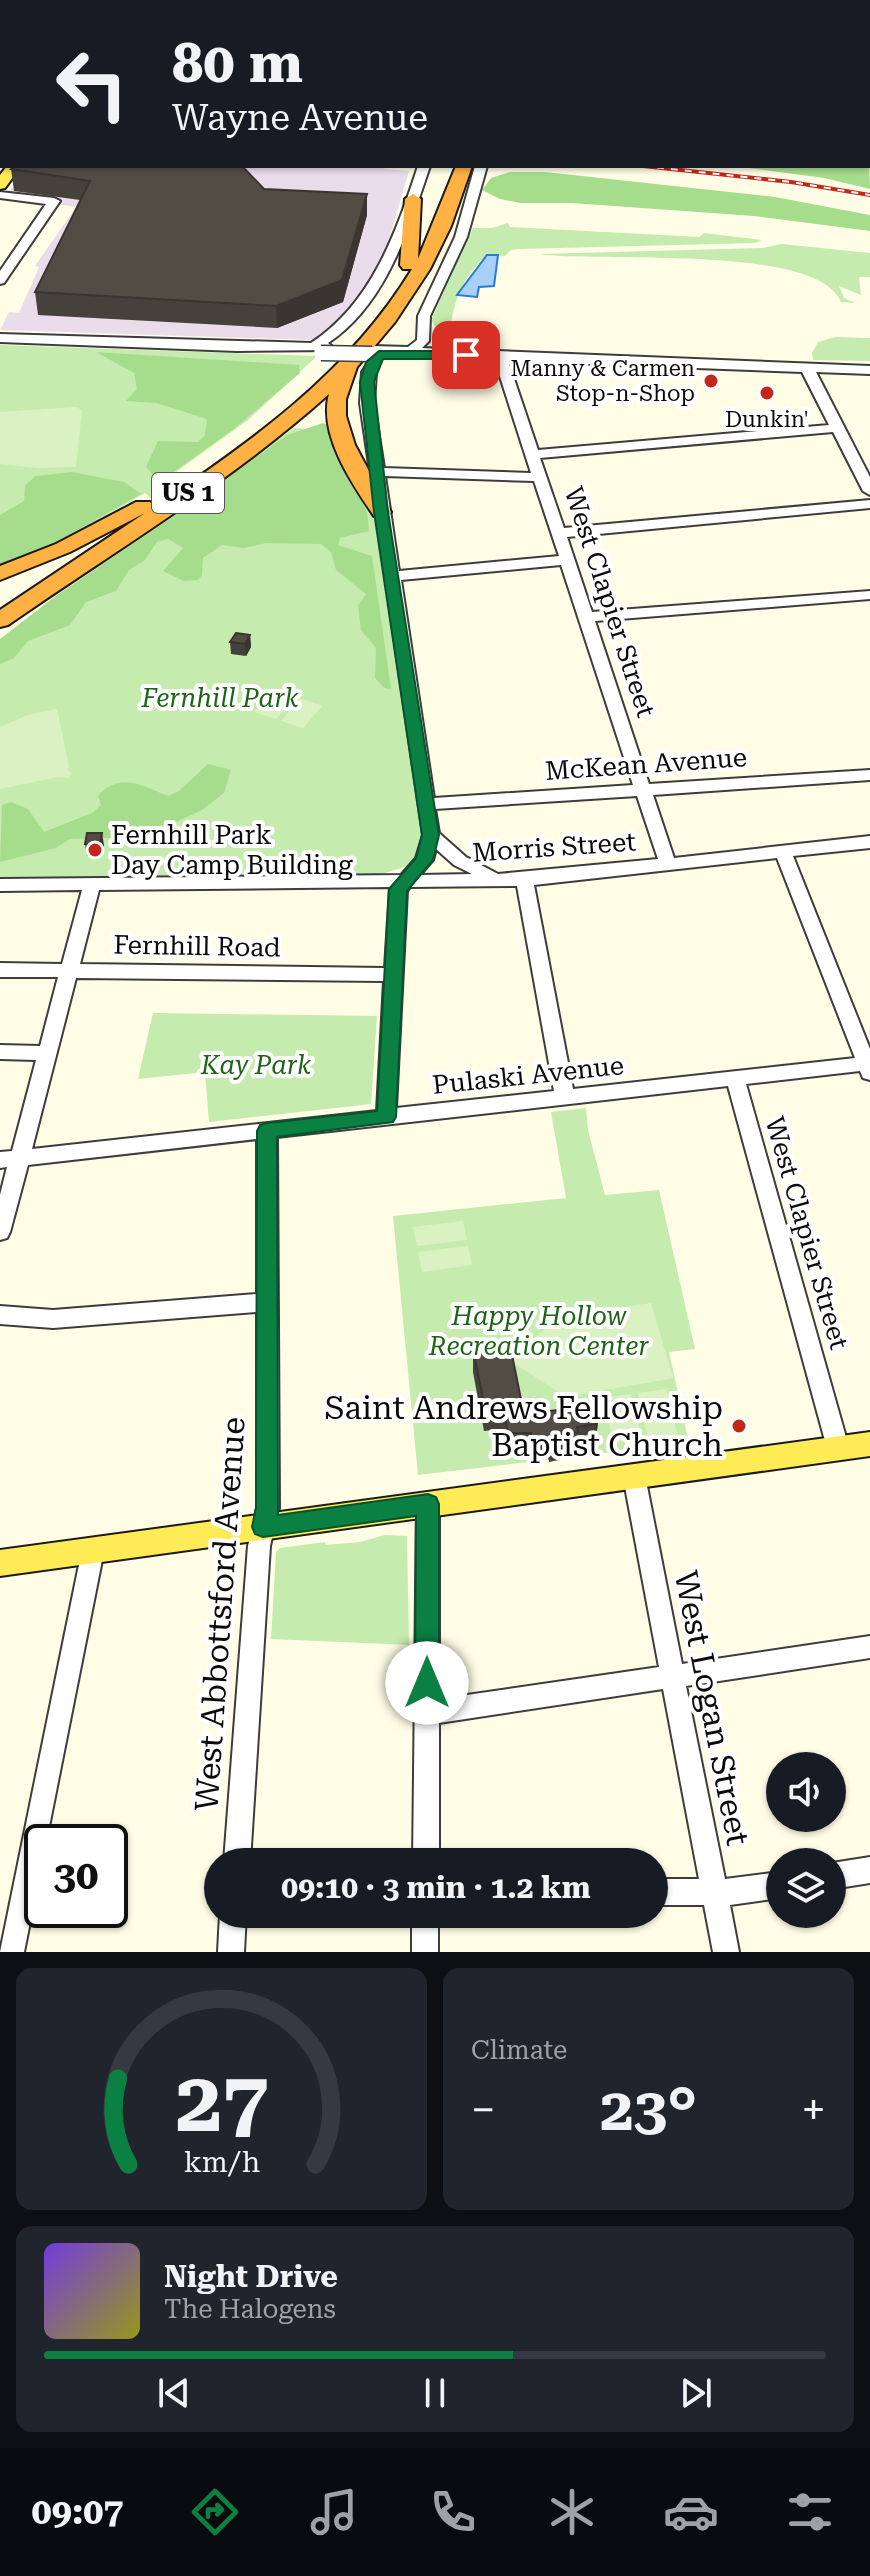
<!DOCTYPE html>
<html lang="en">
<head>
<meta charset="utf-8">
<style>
	:root { --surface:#171b24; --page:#20242c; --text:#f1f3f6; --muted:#9ea1a6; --line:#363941; --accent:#0b8043 }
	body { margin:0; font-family:"Roboto Serif",serif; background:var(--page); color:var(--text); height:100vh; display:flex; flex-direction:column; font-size:30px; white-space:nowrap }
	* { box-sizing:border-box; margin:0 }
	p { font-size:26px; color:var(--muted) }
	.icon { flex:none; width:44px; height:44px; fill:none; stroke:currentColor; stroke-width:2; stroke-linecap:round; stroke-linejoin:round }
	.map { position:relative; height:1952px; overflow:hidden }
	.side { display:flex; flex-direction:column; gap:16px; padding:16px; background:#0d0f14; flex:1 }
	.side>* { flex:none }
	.guide { position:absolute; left:0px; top:0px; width:870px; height:168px; box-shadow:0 2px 6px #0004; background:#171b24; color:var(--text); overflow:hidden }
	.fabs { position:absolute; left:766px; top:1752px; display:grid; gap:16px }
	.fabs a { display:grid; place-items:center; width:80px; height:80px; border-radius:50%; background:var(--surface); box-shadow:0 2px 6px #0004; font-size:40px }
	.speed { position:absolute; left:24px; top:1824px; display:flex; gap:16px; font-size:40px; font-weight:700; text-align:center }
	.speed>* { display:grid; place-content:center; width:104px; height:104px; border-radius:50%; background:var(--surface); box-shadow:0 2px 6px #0004; line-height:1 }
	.speed .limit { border:4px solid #111; border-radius:12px; background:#fff; color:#111 }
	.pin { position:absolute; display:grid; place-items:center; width:68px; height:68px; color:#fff; margin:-34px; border-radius:16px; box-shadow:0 4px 12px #0006 }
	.me { position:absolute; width:88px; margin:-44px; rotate:0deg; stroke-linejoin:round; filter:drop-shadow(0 0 6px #0008) }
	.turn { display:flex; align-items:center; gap:28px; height:168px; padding:0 40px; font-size:36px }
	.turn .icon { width:104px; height:104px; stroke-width:2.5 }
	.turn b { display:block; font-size:56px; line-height:68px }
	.big { font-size:60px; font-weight:700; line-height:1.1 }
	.side .tile { flex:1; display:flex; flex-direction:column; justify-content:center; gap:12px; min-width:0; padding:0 28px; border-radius:16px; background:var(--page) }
	.side .dial { align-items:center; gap:0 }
	.dial svg { height:208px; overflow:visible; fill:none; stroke:var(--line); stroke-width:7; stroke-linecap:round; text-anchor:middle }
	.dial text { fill:var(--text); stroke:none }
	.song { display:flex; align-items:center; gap:24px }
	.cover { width:96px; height:96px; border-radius:12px; background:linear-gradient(135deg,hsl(260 70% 55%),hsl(60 70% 35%)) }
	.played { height:8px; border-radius:4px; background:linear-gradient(90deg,var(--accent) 60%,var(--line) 60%) }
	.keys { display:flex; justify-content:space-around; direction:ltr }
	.heat { display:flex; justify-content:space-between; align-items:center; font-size:44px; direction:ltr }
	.side .tiles { flex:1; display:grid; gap:16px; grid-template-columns:1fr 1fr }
	.tile:last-child { grid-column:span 2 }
	.trip { position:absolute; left:204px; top:1848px; width:464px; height:80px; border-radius:40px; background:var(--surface); box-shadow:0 2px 6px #0004; font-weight:700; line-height:80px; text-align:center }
	.tabs { display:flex; height:128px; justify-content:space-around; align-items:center; background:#090b0e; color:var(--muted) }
	.tabs .icon { width:56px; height:56px }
	.tabs .active { color:var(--accent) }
	.tabs b { font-size:36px; color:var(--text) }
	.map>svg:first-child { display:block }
	.industrial { fill:#eadcea }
	.green { fill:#c6ebae }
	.forest { fill:#a6dd8c }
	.pitch { fill:#daf2c1 }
	.water { fill:#a7d1fa; stroke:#297bd6; stroke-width:2 }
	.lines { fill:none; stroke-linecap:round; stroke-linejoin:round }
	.minor-casing { stroke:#3d3d3d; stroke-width:4 }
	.major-casing { stroke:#1b1b1b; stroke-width:4 }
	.highway-casing { stroke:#1b1b1b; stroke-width:4 }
	.minor { fill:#fff; fill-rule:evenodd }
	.major { fill:#ffeb56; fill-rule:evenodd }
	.highway { fill:#ffb144; fill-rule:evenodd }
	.rail-casing { stroke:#c2271a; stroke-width:4 }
	.rail { stroke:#fff; stroke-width:2; stroke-dasharray:7; stroke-linecap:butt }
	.minor-bridge-casing { stroke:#3d3d3d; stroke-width:17; stroke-linecap:butt }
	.minor-bridge { stroke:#fff; stroke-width:14 }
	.wall { fill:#47413b }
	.shaded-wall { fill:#3a3530 }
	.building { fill:#534c45; stroke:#3a3530; stroke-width:2 }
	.route { fill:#0b8043; stroke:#07532c; stroke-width:2 }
	.poi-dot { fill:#c2271a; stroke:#fff; stroke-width:3 }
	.labels { text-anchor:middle; stroke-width:8; stroke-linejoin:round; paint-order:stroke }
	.far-poi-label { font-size:22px; fill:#0a0a0a; stroke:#fff; text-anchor:end }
	.shield { fill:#fff; stroke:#545454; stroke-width:2 }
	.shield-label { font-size:24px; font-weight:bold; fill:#0a0a0a }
	.street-label { font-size:26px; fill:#0a0a0a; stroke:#fff }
	.park-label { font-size:26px; font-style:italic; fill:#1d6417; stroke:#fff }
	.poi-label { font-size:26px; fill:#0a0a0a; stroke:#fff; text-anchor:start }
	.near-poi-label { font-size:32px; fill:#0a0a0a; stroke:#fff; text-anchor:end }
	.near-street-label { font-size:32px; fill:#0a0a0a; stroke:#fff }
</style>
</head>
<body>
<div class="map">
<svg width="870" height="1952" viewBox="0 0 870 1952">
	<rect width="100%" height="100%" fill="#fffde6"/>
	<path class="industrial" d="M27,166H385L384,169L409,171L386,250L370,279L326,335L315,340L0,330L9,312L19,313L39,267L35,266L76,207L56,204L58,199L8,193Z"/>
	<path class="green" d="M508,223L510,227L699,237L704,233L762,240L755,243L520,249L511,250L505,256L487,255C463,276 454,300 450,330L440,335L431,320L473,228H492Z
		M782,244L870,253V277H859L861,295L839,286L844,298L855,303L841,302C817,243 598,263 539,254L762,248Z
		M835,337L870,338V361L813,360L812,353L818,342Z
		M0,345L317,356L248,420L155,487L183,509L294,428L335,431L375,522L421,835V852L408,866L382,874L0,878V643L109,559L171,516L145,493L80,531L0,563Z
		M153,1013L377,1016L371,1104L209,1122L205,1072L138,1079Z
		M586,1108L588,1130L605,1195L659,1190L695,1349L669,1352L689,1443L418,1475L393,1216L566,1198L551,1112Z
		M385,1535L407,1536L409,1645L271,1639L276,1552L280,1548L325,1542L326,1545L360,1542Z"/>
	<path class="forest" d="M868,102L870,189L824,178L733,166H868Z
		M510,172H545L775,197L870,215V231L754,216L572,203H520L500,199L482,190L491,178Z
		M96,352L299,365L300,373L235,428L168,476L157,479L146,467L158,441L198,442L205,435L207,419L157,403L126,401L137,389L134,373Z
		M323,423L330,426L367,513L369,531L340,538L338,545L372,556L391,689L384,688L375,678L376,648L361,630L358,606L366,594L336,570L331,552L321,544L266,543L244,548L222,545L203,558L202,575L198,580L184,581L163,571L183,548L168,539L157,542L145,560L129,570L116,591L86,602L70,625L28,641L14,658L0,664V639L57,595L195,502L287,435Z
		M72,472L124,482L141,494L51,545L0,566V515L24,501L25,486L35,476Z
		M208,764L231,770L224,793L202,810L144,837L70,839L56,848L0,862L2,805L11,802L28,809L44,832L92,813L101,805L98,796C120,771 142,786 168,796L179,791Z"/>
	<path class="pitch" d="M76,407L82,410L76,467L38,468L0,464V412Z
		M274,689L296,697L276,719L254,712Z
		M300,698L322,706L303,728L281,721Z
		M57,709L69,767L67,769L72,774L68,778L58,777L0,789V727L28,715Z
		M463,1221L467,1240L417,1246L413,1227Z
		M468,1246L472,1265L422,1272L418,1252Z
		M651,1303L673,1378L566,1397L517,1365L511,1364L509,1358L518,1354L558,1317Z
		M666,1389L677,1434L648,1438L638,1393Z
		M631,1394L642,1439L614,1443L603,1398Z"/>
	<path class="water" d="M487,255H498L494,286L479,287L477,297L457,295Z"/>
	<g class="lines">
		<g class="minor-casing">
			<path id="minor" d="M284,0H318L319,2H285Z
				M470,0H480L469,2Z
				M868,23H870V29H868Z
				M418,166H430C409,228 386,305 328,343L333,347L332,350L237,351L0,342V334L311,343C372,303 396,233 418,166Z
				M475,166H487L467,237L430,316L429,341L422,348L870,366V374L816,372L870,477V495L863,491L833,432L540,458L564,528L870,500V508L567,537L592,612L870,591V599L595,621L649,784L870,770V780L653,795L674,858L870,836V848L793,856L870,1049V1080L863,1078L860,1071L746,1084L849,1448L846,1455L838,1458L830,1455L827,1448L728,1086L277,1137L279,1508L270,1546L250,1862H224L248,1546L257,1508V1312L53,1328L0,1324V1306L53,1310L257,1294V1139L28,1165L10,1232L7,1238L0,1240V1195L7,1167L0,1168V1152L12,1151L36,1060L0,1059V1045L40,1046L58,977H0V963L62,964L82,890L0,891V879L401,875L416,858L423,835L360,403L362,372L375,352L372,349L373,346L408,347L417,340L418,316L455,237ZM384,353L407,358L413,355L495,361L531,473L384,468L374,403L376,372ZM508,361L802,372L829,425L538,450ZM385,476L534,481L559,556L399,571ZM561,565L633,785L434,798L401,580ZM637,796L658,859L498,874L466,857L439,833L435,809ZM436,849L454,865L472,874L420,875L433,860ZM777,858L855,1058L573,1089L534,885ZM517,886L554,1091L396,1108L407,891L410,887ZM390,887L385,968L80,964L99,890ZM76,978L384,981L377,1111L32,1149Z
				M0,192L54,198L60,201L4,283L0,284V271L46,204L0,198Z
				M634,1466L642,1469L645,1476L682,1664L870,1636V1658L686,1686L725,1879L780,1872V1898L730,1905L739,1952H713L704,1905H654V1879H699L663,1689L439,1723V1862H413L417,1504L420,1497L428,1494L436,1497L439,1504V1699L659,1667L623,1476L626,1469Z
				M93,1539L101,1543L104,1550L46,1842H42V1862L24,1952H0L82,1550L85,1543Z
				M870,1857V1883L832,1889V1863Z
				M220,1914H246L244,1952H218Z
				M412,1914H438V1952H412Z"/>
		</g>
		<g class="major-casing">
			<path id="major" d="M129,0H142L128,2Z
				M7,166H21L5,188L0,189V175Z
				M870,1432V1456L0,1576V1550Z"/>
		</g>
		<g class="highway-casing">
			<path id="highway" d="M513,0H527V2H513Z
				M456,166H472L451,226L430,269L395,322L357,367L346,399V416L355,445L391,512L388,516H374C352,484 318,434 329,394C231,482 116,550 8,625L0,627V610L145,513L70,552L0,580V566L56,544L136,502H150L153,506L151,509C250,443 349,373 412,269H403L400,265L405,199L413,194L421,199L418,259Z"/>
		</g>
		<use href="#minor" class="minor"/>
		<use href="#major" class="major"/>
		<use href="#highway" class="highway"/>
		<g class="rail-casing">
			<path id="rail" d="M643,166L791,182L870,195"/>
		</g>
		<use href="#rail" class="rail"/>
		<g class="minor-bridge-casing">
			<path id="minor-bridge" d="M321,353L372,354"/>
		</g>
		<use href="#minor-bridge" class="minor-bridge"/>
	</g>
	<path class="wall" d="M11,169L264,189L367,194V215L343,302L277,328L38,315L35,292L80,200L14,191Z
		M250,635L251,647L246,656L231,654L230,642Z
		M87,833L104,845L102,856H87L85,844Z
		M473,1349L524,1414L598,1420L596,1442L593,1446L576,1448V1454L559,1456V1460L549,1462L548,1457L531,1460L529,1454L507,1455L502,1429L484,1431L473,1372Z"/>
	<path class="shaded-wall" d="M367,194V215L343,302L277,328L276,306Z
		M250,635L251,647L246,656L245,644Z
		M102,833L104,845L102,856L100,844Z
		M598,1420L596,1442L593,1446L596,1424Z"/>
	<path class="building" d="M14,166H242L264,189L367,194L342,280L276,306L35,292L90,181L11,169Z
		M236,633L250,635L245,644L230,642Z
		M87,833H102L100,844H85Z
		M510,1345L524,1414L592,1406L595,1408L598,1420L596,1424L577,1427L578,1432L560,1434L561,1439L551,1440L550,1436L532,1438L531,1433H508L503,1407L485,1409L473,1349Z"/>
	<path class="route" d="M379,351H466L472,355L466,359H383L374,382L388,512L439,835L433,860L407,891L396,1117L393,1122L277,1137L278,1515L428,1494L436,1497L439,1504V1683L435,1691L427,1695L418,1691L415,1683L416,1516L263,1537L255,1534L252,1527L256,1508L257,1131L260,1125L267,1123L377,1111L389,889L416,858L422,835L374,512L360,382L366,362Z"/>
	<g class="poi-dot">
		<circle cx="711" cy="381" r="8"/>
		<circle cx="767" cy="393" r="8"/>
		<circle cx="95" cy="850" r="8"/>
		<circle cx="739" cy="1426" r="8"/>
	</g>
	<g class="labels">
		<g class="far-poi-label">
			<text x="695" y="376">Manny &amp; Carmen<tspan x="695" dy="25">Stop-n-Shop</tspan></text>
			<text x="767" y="427" text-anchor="middle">Dunkin'</text>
		</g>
		<rect class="shield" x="152" y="473" width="72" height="40" rx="6"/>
		<g class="shield-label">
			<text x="188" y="501">US 1</text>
		</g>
		<g class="street-label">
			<text transform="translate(610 602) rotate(72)" y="9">West Clapier Street</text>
			<text transform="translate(646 764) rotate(-4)" y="9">McKean Avenue</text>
			<text transform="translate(554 847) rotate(-4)" y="9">Morris Street</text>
			<text transform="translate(197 946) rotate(1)" y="9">Fernhill Road</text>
			<text transform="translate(528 1075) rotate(-6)" y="9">Pulaski Avenue</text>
			<text transform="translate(807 1233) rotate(74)" y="9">West Clapier Street</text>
		</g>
		<g class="park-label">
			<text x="220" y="707">Fernhill Park</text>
			<text x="256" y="1074">Kay Park</text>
			<text x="539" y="1325">Happy Hollow<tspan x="539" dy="30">Recreation Center</tspan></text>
		</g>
		<g class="poi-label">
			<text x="111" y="844">Fernhill Park<tspan x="111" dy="30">Day Camp Building</tspan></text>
		</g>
		<g class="near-poi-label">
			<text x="723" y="1419">Saint Andrews Fellowship<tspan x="723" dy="37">Baptist Church</tspan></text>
		</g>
		<g class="near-street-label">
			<text transform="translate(220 1614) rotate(-86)" y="11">West Abbottsford Avenue</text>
			<text transform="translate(712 1708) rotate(79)" y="11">West Logan Street</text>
		</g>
	</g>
</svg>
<div class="fabs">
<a><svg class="icon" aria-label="sound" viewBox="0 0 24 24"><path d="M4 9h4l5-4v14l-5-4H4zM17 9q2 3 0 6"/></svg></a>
<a><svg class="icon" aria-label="layers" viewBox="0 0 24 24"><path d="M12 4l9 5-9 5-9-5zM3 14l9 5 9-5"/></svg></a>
</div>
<div class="speed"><div class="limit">30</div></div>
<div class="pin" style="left:466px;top:355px;background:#d93025"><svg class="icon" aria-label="arrive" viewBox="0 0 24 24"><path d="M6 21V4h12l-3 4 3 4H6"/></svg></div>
<svg class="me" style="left:427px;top:1683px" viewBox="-20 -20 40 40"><circle r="19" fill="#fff"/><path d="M0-13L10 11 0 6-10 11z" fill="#0b8043"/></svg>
<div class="trip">09:10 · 3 min · 1.2 km</div>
<div class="guide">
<div class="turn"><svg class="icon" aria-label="left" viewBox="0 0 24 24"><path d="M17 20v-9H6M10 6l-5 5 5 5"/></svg><div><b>80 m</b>Wayne Avenue</div></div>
</div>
</div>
<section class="side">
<div class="tiles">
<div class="tile dial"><svg viewBox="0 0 100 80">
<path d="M14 69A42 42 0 1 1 86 69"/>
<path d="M14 69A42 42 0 0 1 10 36" stroke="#0b8043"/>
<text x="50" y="56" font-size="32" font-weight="700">27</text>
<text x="50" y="72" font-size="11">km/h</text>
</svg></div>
<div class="tile"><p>Climate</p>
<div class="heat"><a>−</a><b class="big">23°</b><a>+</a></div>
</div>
<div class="tile">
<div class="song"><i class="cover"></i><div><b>Night Drive</b><p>The Halogens</p></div></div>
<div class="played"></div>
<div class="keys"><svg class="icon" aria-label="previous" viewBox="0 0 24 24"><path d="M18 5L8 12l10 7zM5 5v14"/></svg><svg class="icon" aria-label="pause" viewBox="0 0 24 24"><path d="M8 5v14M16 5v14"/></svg><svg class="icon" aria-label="next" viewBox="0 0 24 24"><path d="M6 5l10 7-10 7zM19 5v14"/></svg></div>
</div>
</div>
</section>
<nav class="tabs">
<b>09:07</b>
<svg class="icon active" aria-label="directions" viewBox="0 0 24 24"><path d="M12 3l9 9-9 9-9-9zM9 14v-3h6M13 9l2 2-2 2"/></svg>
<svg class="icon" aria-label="music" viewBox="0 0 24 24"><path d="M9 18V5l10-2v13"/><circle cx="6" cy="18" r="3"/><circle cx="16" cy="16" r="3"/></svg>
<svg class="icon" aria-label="phone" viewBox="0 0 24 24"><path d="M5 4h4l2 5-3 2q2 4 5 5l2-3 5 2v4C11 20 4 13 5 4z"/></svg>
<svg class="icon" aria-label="climate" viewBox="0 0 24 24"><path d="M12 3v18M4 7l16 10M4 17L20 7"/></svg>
<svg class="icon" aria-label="car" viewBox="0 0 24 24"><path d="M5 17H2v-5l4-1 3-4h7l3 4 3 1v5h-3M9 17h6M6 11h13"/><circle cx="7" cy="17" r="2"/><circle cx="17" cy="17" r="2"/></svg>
<svg class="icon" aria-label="filters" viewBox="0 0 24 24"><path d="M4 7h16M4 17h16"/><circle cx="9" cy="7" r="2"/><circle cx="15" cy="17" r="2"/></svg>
</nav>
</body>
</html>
